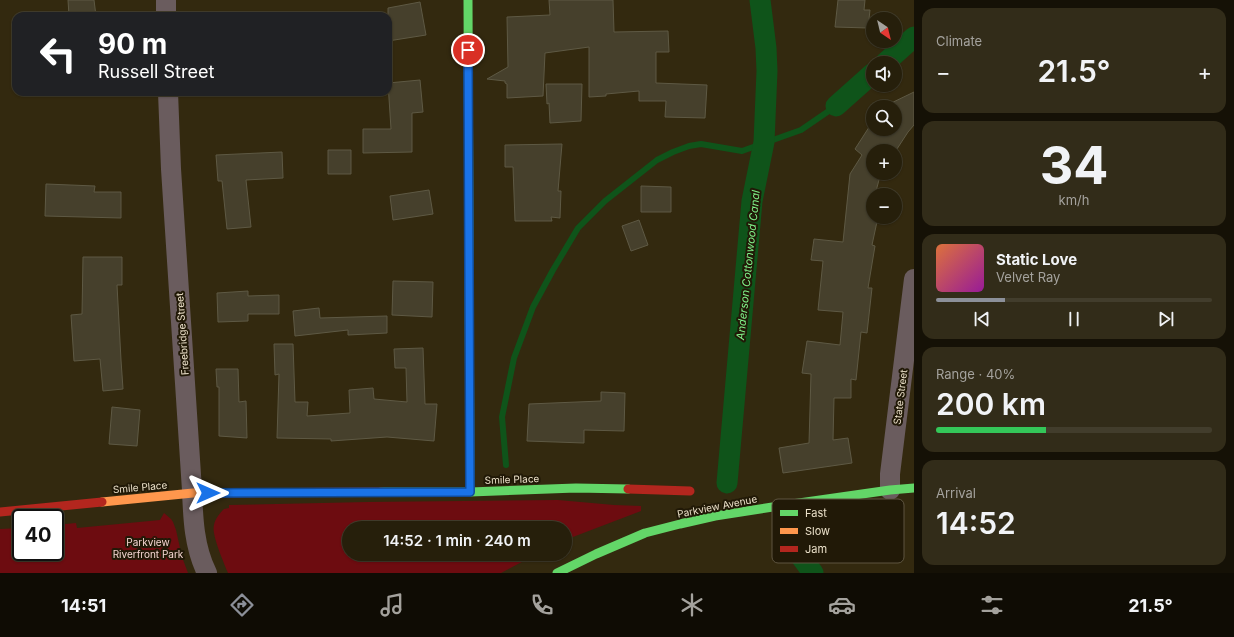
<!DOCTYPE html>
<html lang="en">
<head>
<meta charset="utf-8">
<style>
	:root { --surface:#261f0b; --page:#322c19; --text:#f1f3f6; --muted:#a4a29d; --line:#423d2c; --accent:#8c9099 }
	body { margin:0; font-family:Inter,sans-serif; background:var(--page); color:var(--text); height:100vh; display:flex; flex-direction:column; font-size:15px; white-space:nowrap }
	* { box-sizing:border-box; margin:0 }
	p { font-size:13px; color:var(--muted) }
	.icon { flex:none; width:22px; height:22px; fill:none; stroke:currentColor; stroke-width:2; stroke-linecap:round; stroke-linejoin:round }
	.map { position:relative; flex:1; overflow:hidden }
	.sheet { display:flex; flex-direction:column; gap:8px; padding:8px; background:#151106; width:320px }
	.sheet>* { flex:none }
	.guide { position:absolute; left:12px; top:12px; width:380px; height:84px; border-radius:12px; box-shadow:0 1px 3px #0004,0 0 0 1px var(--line); background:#202124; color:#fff; overflow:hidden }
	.needle { width:26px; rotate:145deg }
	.tools { position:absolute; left:866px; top:12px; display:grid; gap:8px }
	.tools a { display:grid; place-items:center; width:36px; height:36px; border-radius:50%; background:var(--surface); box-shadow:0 1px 3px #0004,0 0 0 1px var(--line); font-size:20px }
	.speed { position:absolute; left:12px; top:509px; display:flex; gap:8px; font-size:20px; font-weight:700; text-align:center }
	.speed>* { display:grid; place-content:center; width:52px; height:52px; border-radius:50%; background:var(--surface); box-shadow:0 1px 3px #0004,0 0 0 1px var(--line); line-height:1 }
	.speed .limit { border:2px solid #111; border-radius:6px; background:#fff; color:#111 }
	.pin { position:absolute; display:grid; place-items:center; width:34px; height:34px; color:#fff; margin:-17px; border:2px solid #fff; border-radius:50%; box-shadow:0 1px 4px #0007 }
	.me { position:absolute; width:44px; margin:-22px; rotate:90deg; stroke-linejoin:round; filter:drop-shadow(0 0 3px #0008) }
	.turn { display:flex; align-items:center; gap:14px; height:84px; padding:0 20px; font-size:18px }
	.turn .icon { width:52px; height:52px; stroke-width:2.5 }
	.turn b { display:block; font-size:28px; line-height:34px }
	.big { font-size:30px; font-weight:600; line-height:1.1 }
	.sheet .widget { flex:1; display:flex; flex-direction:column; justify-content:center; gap:6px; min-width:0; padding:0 14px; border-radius:12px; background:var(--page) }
	.sheet .dial { align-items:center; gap:0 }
	.dial b { font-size:52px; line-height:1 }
	.song { display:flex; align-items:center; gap:12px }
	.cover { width:48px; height:48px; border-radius:6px; background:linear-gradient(135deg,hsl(20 70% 55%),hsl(300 70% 35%)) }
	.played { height:4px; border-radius:2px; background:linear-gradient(90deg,var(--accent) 25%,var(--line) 25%) }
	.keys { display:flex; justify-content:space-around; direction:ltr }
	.heat { display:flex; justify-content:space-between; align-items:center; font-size:22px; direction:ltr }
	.charge { height:6px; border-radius:3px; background:linear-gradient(90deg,#34c759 40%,var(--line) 0) }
	.trip { position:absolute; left:342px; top:521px; width:230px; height:40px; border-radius:20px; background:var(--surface); box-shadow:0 1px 3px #0004,0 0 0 1px var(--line); font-weight:600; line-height:40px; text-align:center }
	.dock { display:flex; height:64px; justify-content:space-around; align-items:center; background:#0f0c04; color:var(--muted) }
	.dock .icon { width:28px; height:28px }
	.dock .selected { color:var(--accent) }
	.dock b { font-size:18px; color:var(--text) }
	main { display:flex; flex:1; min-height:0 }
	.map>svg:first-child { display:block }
	.green { fill:#6d0c10 }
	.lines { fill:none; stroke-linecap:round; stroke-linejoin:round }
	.stream { stroke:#0f541a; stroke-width:6 }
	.canal { stroke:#0f541a; stroke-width:21 }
	.building { fill:#46402c; stroke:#5e5944 }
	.street { stroke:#6a5c5e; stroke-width:20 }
	.fast { stroke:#63d668; stroke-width:9 }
	.slow { stroke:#ff974d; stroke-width:9 }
	.jam { stroke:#b3261e; stroke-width:9 }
	.route-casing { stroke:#114b97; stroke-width:10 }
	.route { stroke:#1a73e8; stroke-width:7 }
	.labels { text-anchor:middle; stroke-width:4; stroke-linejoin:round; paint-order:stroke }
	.street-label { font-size:10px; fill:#ebe0c9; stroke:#211907 }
	.park-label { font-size:10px; fill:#f4d5d1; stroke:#211907 }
	.water-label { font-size:11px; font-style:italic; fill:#80f38a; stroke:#211907 }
	.key { fill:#211907; stroke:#5e5541; stroke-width:1 }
	.key-label { font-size:11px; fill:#ebe0c9 }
</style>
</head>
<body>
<main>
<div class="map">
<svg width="914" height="573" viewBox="0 0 914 573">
	<rect width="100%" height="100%" fill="#33290f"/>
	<path class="green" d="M558,500L614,505L641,506V511L565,540V528H349V554H537L501,573H228C224,563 211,534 214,525C215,519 220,513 224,509L229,508V505L368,502Z
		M164,513L171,519L173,522L176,530L182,557L188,573H0V529L21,528V552H55V525L76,523L77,528L160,520Z"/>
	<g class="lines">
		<path class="stream" d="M506,465L502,417L514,358L533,307L553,270L578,228L605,201L657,160L673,152L689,146L701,144L742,151L801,130L836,106"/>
		<path class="canal" d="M885,63L914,37
			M836,106L873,73
			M727,483L752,201L764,142L767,71L766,48L760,0
			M783,532L813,573"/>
	</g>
	<path class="building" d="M68,0H94L96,16H69Z
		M549,0H613L614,32L668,31L669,52H656V83L707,85L705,118L665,117L666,101H639V91L606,94V96L589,97V47L545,53L543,96L507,98V84L505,83V81L487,79L508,67L507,17L550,15Z
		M838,0H865L864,10H870L868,28L835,27Z
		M420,2L426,35L388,41V8Z
		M420,80L423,112L412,113V152L363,153V129H391L388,83Z
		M546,84H582L581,121L550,123L549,103L547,104Z
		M914,92V125L908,132L895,152V151H873V173H882L880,176L875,195H873V217H878L872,245L875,246L868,288H872L867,333L861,332L856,380L851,379V398H834L833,440L848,438L852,463L783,473L779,448L809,443L811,374L802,373L807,341L840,345L843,312L818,310L823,261L811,260L814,239L843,242L850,174L862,155L855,149L873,121V129H895V107H883Z
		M562,144L558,191H561L560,218L551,217L552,221H515L513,167H505V145Z
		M328,150H351V174H328Z
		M282,152L283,178L246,180L251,227L227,229L222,181H218L216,155Z
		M46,184L95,186L94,192H121V218L45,216Z
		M641,186L671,187V212H641Z
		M429,190L433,214L393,220L390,196Z
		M639,220L648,245L631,251L622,226Z
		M83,257H122V285H117L121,360L123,389L103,391L100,359L74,361L71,315L82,314Z
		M393,281L433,282L432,317L392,315Z
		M248,291V296L279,295V314H248V321L218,322L217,293Z
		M319,308L320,318L387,316V333L348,335V330L295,336L293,311Z
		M274,344H293L295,402H308L307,416L350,413L349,390L373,388L374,399L407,402L406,368H395L394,349L423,348L425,404H437L434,441L387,437L331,441V439L277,438L279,374L275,375Z
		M216,369H238L239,402L246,401L247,438L219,436V387H217Z
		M601,392L625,393L624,431L584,430V443L527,441L529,404L601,401Z
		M112,407L140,410L137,446L109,444Z"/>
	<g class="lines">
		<path class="street" d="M166,0V16
			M168,92L171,169L192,490C193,518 194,547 207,573
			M890,490V474L914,279"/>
		<path class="fast" d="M468,0L470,492
			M381,492H470L576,488L628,489
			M557,573L596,554L645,533L680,524L715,516L792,504L890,490L914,488"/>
		<path class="slow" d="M102,502L193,493H222"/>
		<path class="jam" d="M628,489L690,491
			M222,493L381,492
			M0,512L102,502"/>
	</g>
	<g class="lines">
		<g class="route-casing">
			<path id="route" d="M208,493L470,492L468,50"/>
		</g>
		<use href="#route" class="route"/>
	</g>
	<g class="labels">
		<g class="street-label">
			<text transform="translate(182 334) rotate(-94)" y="4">Freebridge Street</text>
			<text transform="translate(900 397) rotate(-83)" y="4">State Street</text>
			<text transform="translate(512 479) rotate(-2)" y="4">Smile Place</text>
			<text transform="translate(140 487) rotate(-5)" y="4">Smile Place</text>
			<text transform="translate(717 506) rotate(-11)" y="4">Parkview Avenue</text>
		</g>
		<g class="park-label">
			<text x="148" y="546">Parkview<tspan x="148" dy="12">Riverfront Park</tspan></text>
		</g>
		<g class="water-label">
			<text transform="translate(748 265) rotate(-84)" y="4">Anderson Cottonwood Canal</text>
		</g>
	</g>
	<rect x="772" y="499" width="132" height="64" rx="6" class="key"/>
	<rect x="780" y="510" width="18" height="6" fill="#63d668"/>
	<rect x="780" y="528" width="18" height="6" fill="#ff974d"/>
	<rect x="780" y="546" width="18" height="6" fill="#b3261e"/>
	<g class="key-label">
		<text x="805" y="517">Fast</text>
		<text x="805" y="535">Slow</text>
		<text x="805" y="553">Jam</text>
	</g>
</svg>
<div class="tools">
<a><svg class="needle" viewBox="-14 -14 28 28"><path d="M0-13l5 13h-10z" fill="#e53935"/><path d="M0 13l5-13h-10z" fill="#a4a29d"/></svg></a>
<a><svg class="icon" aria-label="sound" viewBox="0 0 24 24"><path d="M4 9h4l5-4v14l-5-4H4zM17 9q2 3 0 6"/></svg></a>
<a><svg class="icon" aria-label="search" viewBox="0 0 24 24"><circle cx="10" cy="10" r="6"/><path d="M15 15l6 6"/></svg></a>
<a>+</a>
<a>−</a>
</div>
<div class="speed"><div class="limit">40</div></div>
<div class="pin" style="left:468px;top:50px;background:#d93025"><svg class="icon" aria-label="arrive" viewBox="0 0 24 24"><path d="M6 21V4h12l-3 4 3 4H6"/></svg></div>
<svg class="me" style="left:208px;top:493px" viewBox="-20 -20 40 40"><path d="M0-17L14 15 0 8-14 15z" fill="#1a73e8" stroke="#fff" stroke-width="4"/></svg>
<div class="trip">14:52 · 1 min · 240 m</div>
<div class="guide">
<div class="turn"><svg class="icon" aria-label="left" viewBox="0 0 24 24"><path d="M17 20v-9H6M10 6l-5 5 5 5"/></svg><div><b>90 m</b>Russell Street</div></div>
</div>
</div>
<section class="sheet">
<div class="widget"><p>Climate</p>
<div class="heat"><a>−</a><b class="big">21.5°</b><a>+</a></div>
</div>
<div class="widget dial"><b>34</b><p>km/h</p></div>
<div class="widget">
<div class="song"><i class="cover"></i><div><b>Static Love</b><p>Velvet Ray</p></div></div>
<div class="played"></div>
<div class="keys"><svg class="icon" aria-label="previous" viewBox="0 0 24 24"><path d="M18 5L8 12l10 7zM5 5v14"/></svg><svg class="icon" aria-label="pause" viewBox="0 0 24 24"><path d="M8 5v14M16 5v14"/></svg><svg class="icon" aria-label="next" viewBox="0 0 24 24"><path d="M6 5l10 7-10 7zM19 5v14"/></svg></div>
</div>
<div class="widget"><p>Range · 40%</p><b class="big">200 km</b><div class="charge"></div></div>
<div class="widget"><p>Arrival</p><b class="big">14:52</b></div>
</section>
</main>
<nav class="dock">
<b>14:51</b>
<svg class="icon selected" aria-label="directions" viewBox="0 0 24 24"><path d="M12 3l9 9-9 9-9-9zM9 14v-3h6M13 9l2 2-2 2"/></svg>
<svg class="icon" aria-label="music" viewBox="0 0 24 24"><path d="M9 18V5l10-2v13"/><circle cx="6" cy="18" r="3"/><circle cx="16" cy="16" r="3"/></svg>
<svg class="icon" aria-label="phone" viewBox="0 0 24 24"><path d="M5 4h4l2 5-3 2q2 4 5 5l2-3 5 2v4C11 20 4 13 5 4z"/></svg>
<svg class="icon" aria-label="climate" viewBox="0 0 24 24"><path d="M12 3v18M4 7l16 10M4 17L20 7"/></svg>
<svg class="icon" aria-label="car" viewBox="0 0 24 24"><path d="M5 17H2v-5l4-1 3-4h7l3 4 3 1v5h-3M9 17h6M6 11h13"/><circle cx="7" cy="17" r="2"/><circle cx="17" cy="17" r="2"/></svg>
<svg class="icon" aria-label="filters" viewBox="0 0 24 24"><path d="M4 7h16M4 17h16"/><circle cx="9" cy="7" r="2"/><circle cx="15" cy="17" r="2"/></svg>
<b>21.5°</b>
</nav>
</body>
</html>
